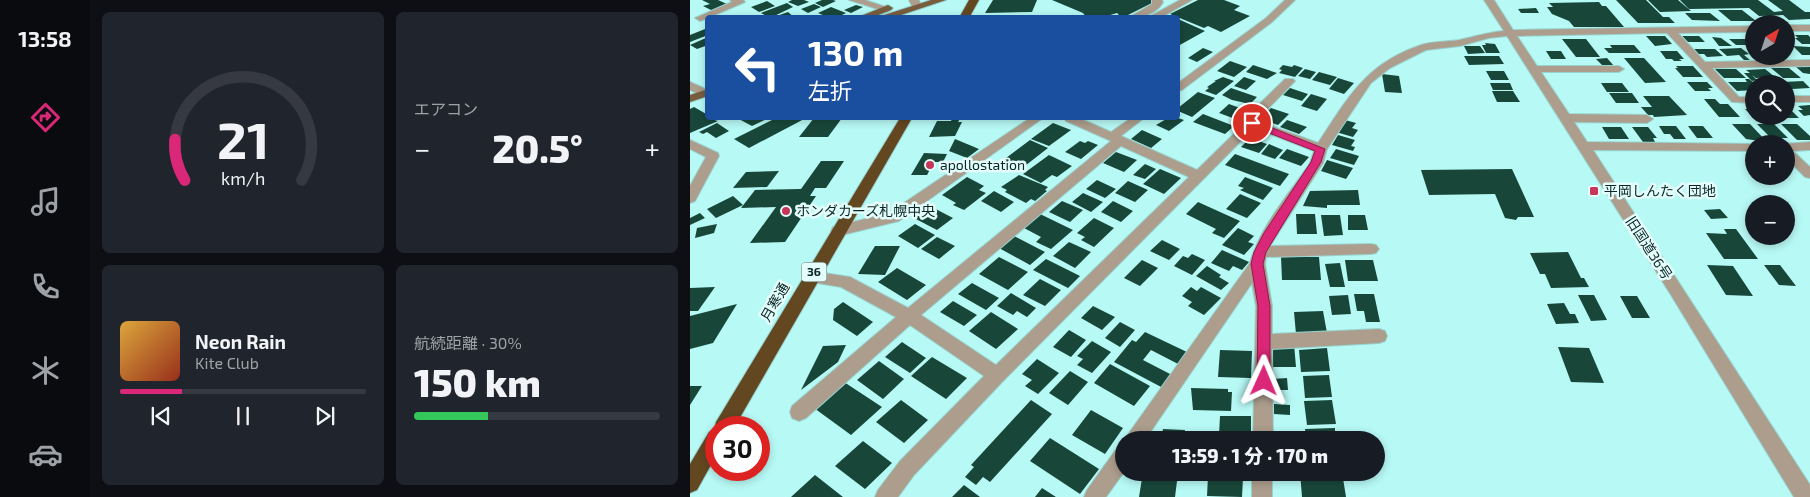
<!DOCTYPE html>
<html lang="ja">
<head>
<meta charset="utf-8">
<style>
	:root { --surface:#171b24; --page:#20242c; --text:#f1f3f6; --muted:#9ea1a6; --line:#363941; --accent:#db2777 }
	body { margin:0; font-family:"Exo 2","Noto Sans JP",sans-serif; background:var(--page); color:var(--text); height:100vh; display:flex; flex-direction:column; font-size:19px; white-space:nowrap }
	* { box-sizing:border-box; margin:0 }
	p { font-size:16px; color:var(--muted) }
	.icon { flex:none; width:28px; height:28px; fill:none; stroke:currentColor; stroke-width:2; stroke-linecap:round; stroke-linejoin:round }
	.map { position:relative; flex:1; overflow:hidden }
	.drawer { display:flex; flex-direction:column; gap:12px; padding:12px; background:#0d0f14; width:600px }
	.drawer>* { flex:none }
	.banner { position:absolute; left:15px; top:15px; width:475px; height:105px; border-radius:5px; box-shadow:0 2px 8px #0003; background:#1a4fa0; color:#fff; overflow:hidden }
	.needle { width:32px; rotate:39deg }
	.controls { position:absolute; left:1055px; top:15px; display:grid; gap:10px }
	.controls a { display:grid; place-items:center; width:50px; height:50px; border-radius:50%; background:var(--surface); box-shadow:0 2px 8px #0003; font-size:25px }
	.speed { position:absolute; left:15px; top:416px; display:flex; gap:10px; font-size:25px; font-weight:700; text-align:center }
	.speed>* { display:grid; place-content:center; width:65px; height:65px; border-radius:50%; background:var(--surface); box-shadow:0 2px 8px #0003; line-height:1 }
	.speed .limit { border:8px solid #d22; background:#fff; color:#111 }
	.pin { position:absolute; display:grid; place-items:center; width:42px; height:42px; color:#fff; margin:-21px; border:2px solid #fff; border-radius:50%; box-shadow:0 1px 5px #0007 }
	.me { position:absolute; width:55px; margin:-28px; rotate:1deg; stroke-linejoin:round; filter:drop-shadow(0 0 4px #0008) }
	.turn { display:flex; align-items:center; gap:18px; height:105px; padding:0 20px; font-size:22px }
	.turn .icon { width:65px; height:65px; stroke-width:2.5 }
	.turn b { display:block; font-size:35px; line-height:42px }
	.big { font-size:38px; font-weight:800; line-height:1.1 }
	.drawer .card { flex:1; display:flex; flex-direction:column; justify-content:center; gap:8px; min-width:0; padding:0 18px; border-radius:8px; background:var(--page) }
	.drawer .dial { align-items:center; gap:0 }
	.dial svg { height:130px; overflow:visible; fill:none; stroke:var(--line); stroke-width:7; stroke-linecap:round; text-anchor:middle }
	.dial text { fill:var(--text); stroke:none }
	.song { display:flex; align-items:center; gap:15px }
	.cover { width:60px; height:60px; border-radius:8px; background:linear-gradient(135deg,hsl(40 70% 55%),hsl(10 70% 35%)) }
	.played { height:5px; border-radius:2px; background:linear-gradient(90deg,var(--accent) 25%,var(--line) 25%) }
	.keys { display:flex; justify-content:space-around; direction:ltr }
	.heat { display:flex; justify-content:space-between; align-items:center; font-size:28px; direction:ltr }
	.charge { height:8px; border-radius:4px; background:linear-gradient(90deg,#34c759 30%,var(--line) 0) }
	.drawer .tiles { flex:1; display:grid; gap:12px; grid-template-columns:repeat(2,1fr) }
	.trip { position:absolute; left:425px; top:431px; width:270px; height:50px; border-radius:25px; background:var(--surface); box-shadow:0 2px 8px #0003; font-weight:800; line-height:50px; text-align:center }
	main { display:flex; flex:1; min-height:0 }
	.menu { display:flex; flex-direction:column; width:90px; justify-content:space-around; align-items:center; background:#090b0e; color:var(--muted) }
	.menu .icon { width:35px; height:35px }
	.menu .current { color:var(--accent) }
	.menu b { font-size:22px; color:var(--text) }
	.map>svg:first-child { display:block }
	.building { fill:#18473a }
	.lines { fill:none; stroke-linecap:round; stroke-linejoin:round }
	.minor-casing { stroke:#98d3d0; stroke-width:2 }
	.major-casing { stroke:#98d3d0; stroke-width:2 }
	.highway-casing { stroke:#98d3d0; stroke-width:2 }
	.minor { fill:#ac9d8c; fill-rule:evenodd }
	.major { fill:#775d3e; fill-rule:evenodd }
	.highway { fill:#634721; fill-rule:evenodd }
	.route { fill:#db2777; stroke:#8e194d }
	.poi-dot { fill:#c63659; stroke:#e4fefc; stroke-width:2 }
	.labels { text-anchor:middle; stroke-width:5; stroke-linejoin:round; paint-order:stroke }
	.shield { fill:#e4fefc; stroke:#4c6766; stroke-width:1 }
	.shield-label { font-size:12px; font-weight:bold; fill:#0b2625 }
	.poi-label { font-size:14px; fill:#0b2625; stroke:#e4fefc; text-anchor:start }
	.street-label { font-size:14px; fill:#0b2625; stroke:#e4fefc }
</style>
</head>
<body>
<main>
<nav class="menu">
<b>13:58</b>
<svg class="icon current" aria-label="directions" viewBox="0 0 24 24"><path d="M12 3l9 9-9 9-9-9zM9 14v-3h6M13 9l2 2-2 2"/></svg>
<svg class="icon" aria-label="music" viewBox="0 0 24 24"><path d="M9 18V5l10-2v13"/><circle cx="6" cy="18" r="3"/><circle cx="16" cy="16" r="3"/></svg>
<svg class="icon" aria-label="phone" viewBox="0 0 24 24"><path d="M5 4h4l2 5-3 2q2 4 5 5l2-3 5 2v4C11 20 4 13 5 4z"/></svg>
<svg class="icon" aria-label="climate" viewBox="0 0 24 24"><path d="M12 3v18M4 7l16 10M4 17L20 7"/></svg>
<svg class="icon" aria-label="car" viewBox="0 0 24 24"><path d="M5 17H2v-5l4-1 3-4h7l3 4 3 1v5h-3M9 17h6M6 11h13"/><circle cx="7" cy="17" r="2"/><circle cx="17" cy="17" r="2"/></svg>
</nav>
<section class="drawer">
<div class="tiles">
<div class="card dial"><svg viewBox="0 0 100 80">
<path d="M14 69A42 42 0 1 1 86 69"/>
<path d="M14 69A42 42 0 0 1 8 44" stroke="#db2777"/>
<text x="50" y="56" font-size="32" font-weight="700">21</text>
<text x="50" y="72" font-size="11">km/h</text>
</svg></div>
<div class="card"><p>エアコン</p>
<div class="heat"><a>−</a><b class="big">20.5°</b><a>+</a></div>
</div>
<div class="card">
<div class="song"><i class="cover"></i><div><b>Neon Rain</b><p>Kite Club</p></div></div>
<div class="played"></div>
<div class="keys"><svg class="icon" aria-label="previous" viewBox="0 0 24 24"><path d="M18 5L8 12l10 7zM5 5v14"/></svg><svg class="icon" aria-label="pause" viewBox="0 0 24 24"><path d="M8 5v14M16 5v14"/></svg><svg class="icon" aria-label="next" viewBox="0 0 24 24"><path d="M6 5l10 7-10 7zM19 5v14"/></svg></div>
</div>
<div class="card"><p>航続距離 · 30%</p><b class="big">150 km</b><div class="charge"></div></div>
</div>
</section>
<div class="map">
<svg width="1120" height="497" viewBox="0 0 1120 497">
	<rect width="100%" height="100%" fill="#b7f9f5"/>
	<path class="building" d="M12,0H28L39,5L23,11L13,6L20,4Z
		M102,0H114L119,2L108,6L98,2Z
		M132,0H143L146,1L133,7L125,3Z
		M303,0H347L342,12L295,13Z
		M362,0H468L432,18L427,13L410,18H397L393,13Z
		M508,0H534L550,6L544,10L560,16L531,32L518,26L514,28L480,14Z
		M926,0H956L973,17H979L985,23H948Z
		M958,0H988L1001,11L970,12Z
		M990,0H1068L1084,12L1093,11L1078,0H1099L1115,12H1120V19L1099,20L1093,15L1069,16L1059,8L999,9Z
		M77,1L85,6L69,12L61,7Z
		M909,2L912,6H916L934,27H884L879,21L862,14L857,7H863L859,3Z
		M97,3L103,7L80,18L71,13Z
		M124,4L131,7L118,13L111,9Z
		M166,5L173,7L161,13L154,10Z
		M141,7L156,13L146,18H140L128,13Z
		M846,8L849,13H831L828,9Z
		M1028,10H1052L1066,21H1041Z
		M98,12L105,18H84V17Z
		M995,13H1020L1030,21L1002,20Z
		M488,19L515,31L488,46Z
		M15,29L18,31V35L0,42V35Z
		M1105,35H1118L1120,37V44H1112L1105,38H1108Z
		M956,36H975L982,44L965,46Z
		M992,36H1009L1015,42H998Z
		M18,37V45L7,49L0,45Z
		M1022,37L1031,38L1042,46H1029Z
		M872,39H896L910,57H886Z
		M1039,39H1058L1064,45H1046Z
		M795,43L805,44L810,53H796L792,45H796Z
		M920,45H944L951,53H919L914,48H922Z
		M774,46H790L795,53L778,54Z
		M1103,46L1120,47V55H1112Z
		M513,48L523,52L507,62L498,58Z
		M1051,48L1059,54L1054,55L1060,60H1054L1049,55L1037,56L1029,49Z
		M1004,49H1025L1033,56L1017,57L1014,54H1008Z
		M856,51H871L876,59H861Z
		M970,51H987L994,59H989L992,61H984L982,59H976Z
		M774,56H809L814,64L779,65Z
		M917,58L924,66H913L906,59Z
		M934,58H954L976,82L955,83Z
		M540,61L557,67L544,77L527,71Z
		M563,65L587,73L577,79L556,72Z
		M593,65L602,67L604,65L613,68L605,77L589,73L592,70L589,69Z
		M986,66H1003L1013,77H993L985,68H988Z
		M1106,67H1120V74L1113,73Z
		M1081,68H1099L1111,78H1093Z
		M615,69L626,72L620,79L608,76Z
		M1025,69H1046L1056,78H1034Z
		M1075,69L1085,77L1066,78L1062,75L1067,80L1062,81L1054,73H1060L1056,70Z
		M796,71H814L819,80H801Z
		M629,72L647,77L640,85L622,80Z
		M692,74L709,76L712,93L695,92Z
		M533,77L544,81L526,95L515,91L519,88L517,87L526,81H524Z
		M554,77L566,81L556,90L544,86Z
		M648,78L664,83L654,94L639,89Z
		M1055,79H1059L1064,83V90L1047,91L1038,82H1057Z
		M1113,81L1120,88L1102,89L1093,82Z
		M997,82H1017L1023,88H1018L1021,91H1005Z
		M800,83H820L823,90H803Z
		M911,83H932L939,92H917Z
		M541,88L567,97L560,104L542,100L532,95Z
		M600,88L618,94L612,101L593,95Z
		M802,91H823L830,102H807Z
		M508,92L525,98L502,117L488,111V108Z
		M919,93H942L949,103H926Z
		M621,94L637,99L627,111L611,106Z
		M953,96H979L997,115L964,117L963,115H958L951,107H962Z
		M1014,99H1025L1030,104H1038L1050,117H1029Z
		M539,104L558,111L548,120L529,113Z
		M1120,105V115L1114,116L1108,110H1113L1108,106Z
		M4,107L18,115V118L28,121L0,133V109Z
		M1096,107H1098L1109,118H1096Z
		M581,108L599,114L588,125L570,119Z
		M1055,109H1064V116H1077L1081,120H1066Z
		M513,114L544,126L535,134L503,122Z
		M47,118H79L62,126Z
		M86,118H116L59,148L44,139Z
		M124,118H152L138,137H109Z
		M478,118H488L494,120L479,131L466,125Z
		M262,119H270L268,122H272L265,136L239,137L247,121H261Z
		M597,120L617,127L609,134L590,127Z
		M655,120L666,123L662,128L668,130L663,137L646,132Z
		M27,123L39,131L26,138L17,132L13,134L9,132Z
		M363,123L381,130L359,146L341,139Z
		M1042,124H1060L1077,142L1056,139Z
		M1067,124H1084L1098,138H1081Z
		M1091,124H1107L1120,136V140H1107Z
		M969,126H986L996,139H984L980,134H974Z
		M998,126H1013L1023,138H1007Z
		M912,127H931L939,139H919Z
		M942,127H958L967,138H963L965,142H953Z
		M452,130L472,139L461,148L441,139Z
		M648,135L665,140L661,146L665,147L663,151L642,145Z
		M560,138L577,144L569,153L551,147Z
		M265,139L289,149L277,158L259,151Z
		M340,140L358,148L331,169L312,161Z
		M390,141L395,143L398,141L408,145L391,159L375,152Z
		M579,144L593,150L585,159L571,154Z
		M597,149L619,157L611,166L589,158Z
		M646,149L669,156L664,165L640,158Z
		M426,152L447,160L434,172L413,163Z
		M234,153L257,154L253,162H244L237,175H221Z
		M545,154L599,174L590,186L535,165Z
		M359,155L382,166L367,177L362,175L351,183L333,174Z
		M637,160L663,168L656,179L631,171Z
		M131,161H154L136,188H125L120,196H126L95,242L60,243L86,207L51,208L65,190L111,189Z
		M455,164L466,169L455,179L443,175Z
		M470,169L491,178L474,194L453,184Z
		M822,169L844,217H828L826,220L815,218L805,194L739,195L731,170Z
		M89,171L77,187L43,188L56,172Z
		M329,175L358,187L355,190L357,191L345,201L341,199L336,203L315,192L317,190L311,187Z
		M277,177L294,186L289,190L296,193L274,210L263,205L266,203L252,195Z
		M555,177L583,188L573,200L550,190L554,188L548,186Z
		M407,180L426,189L415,198L396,189Z
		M438,181L458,190L445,202L425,193Z
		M668,190L670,205H637V208L613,206L620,191Z
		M304,191L324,202L311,212L291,201Z
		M393,193L413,202L401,212L382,202Z
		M550,194L571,203L557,218L536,209Z
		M43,196L53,205L26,218L17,209Z
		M372,201L393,210L380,222L359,212Z
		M423,201L443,211L431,222L411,212Z
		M508,202L550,221L534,238L522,233L526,229L496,214Z
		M238,205L263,218L247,230L222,217Z
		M1030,209L1038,218L1021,219L1014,210Z
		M10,213L15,218L0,225V218Z
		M350,214L383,230L361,249L346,242L351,237L334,228Z
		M606,214H625L627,234H607Z
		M631,215H650L653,235L634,236Z
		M658,215H675L678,230H658Z
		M404,218L424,228L404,247L391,240L395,237L387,233Z
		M27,224L24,233L5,238L7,228Z
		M225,224L245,235L228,248L208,236Z
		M548,228L564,236L558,242L564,244L554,255L532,245Z
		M1034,229H1046L1068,259H1034L1016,233L1037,234Z
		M324,236L355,252L340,265L309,248Z
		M247,237L265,246L249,259L231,249Z
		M472,240L490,249L479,260L460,251Z
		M379,242L401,252L385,268L363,256Z
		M185,246H210L195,275L168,274Z
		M532,250L559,262L552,270L543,266L539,271L521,263Z
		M878,252L891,278H894L899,287L861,288L855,274H850L840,253Z
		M502,254L515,260L502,275L484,266L493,256L498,258Z
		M309,257L338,272L318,290L289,274Z
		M591,257H629L631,280H592Z
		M356,259L390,276L378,288L343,270Z
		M452,260L468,268L450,286L434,278Z
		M655,260H683L688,281H658Z
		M650,263L655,287H640L635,264Z
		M1017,265L1043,266L1063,296L1036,295Z
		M1074,265H1090L1106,286L1089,285Z
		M517,266L531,275L529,277L539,283L531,290L506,276Z
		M207,268L236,285L217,300L188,282Z
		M350,279L371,290L355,306L333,295Z
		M282,283L309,298L296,310L268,294Z
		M25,287L8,311H0V288Z
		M501,287L507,291L511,287L531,298L514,315L498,306L502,302L492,296Z
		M321,293L346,308L337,317L327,311L323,315L307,306Z
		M664,294H684L690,322H676L674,311H667Z
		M658,295L661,314L642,315L639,296Z
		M888,295H904L917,320L901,321Z
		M930,296H947L960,318H942Z
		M263,301L287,315L274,326L250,312Z
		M153,302L183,322L167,336L143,320L144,309Z
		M874,303L880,314H885L889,323L866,324L857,304Z
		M47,304L23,343L0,349V316Z
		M403,306L425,317L412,330L391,318Z
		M633,311L637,333L606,334L604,312Z
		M301,312L328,329L306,349L279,331Z
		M430,322L445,330L430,347L415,338Z
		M379,330L396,340L381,357L363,347Z
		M455,332L499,353L490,365L461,350L453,360L482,375L473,388L424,362L442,340L446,342Z
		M402,341L421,352L402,373L387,365L393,359L387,356Z
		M212,342L236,358L220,373L195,357Z
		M582,344H604L606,367H583Z
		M156,345L148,362L111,390L133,346Z
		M868,347L899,348L914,383L881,382Z
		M637,348L640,371L611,372L609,350Z
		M530,350L562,351L561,378L528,377Z
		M242,357L277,378L256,399L221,376Z
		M347,359L369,373L348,394L335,386L342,380L332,374Z
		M189,361L214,379L193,399L167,380Z
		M420,364L460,386L444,406L404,383Z
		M380,371L398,382L378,405L359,393Z
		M639,375L642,397L615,398L613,376Z
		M597,378L598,390H584L583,379Z
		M154,382L192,407L161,435L124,408Z
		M0,386H12L0,405Z
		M501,388L538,389V392H542L541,411L503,410Z
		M211,400L238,420L214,443L186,422Z
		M341,400L362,414L300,482L293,477L286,485L275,477L284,467L281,465Z
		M642,400L646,424L617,425L614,401Z
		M584,404L600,405V415L584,414Z
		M401,410L433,428L415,454L382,435Z
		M530,416H561V435H529Z
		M645,428V435H649L650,440H616L615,429Z
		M473,429L495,430L493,440H471Z
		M522,437L560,438V440H522Z
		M360,438L409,469L390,494L340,461Z
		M173,441L202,463L175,489L145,466Z
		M453,472L488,473L485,497H449Z
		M521,472H554V475L521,474Z
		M610,472H652L656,497H612Z
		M125,475L153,497H101Z
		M518,476L553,478L552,497L517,496Z
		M274,485L290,497H262Z
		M352,488L366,497H345Z"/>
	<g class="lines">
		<g class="minor-casing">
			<path id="minor" d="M40,0H53L55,2L13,20L10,21L5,18L42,2Z
				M159,0H175L202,9L197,12Z
				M219,0H229L231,6L229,8H223Z
				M462,0H472L473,2C467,14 451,18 438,18L462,4Z
				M490,0H502L470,18H457Z
				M595,0H605L582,22L492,90L488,91V83L576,18Z
				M794,0H804L823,30L1064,26V32L988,33L1015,62L1120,60V66L1022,68L1049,97H1064V103L1042,102L977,33L827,36L847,66H929L934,69L929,72H851L879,114L957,115L963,119L957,123L884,122L897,142L1067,144H1064V151L903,150L1120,485V497H1104L981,295L817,36L799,38L770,46L736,50L700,68L681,83L637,149L633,163L585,238L580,246L681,244L686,245L689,249L686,253L681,254L576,257L575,264L582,306V334L689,329L695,331L697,336L695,341L689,343L582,349L583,440H563L566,306L562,283L455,440H434L560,263C569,228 600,193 620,163L624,151L564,128L313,381L224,475L208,497H185L188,490L210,461L294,376L220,325L116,418L109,421L102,418L100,412L102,406L206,317L151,287L115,281L113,277L115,273L121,271L160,277L218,308L421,141L376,121L374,118H389L421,132L441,118H454L431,136L507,170L556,122L558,115L595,79H603L605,81L603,83L568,119V121L628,143C658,98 675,64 731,45C742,41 756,42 769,40C784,37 798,32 814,31ZM431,146L499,177L306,365L231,315Z
				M1096,25H1120V31H1096Z
				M0,82L18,90V96L11,95L0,90Z
				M1096,96H1120V102H1096Z
				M340,118H353L209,221L148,236L143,235L141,231L143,227L199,213Z
				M0,140L28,153L29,156L5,201L0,203V186L16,157L0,149Z
				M1120,142V150L1103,151L1120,167V178L1115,177L1096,158V144H1093Z
				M434,446V472L416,497H394L397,490L427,448Z
				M562,472H582V497H562Z"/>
		</g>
		<g class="major-casing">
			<path id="major" d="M241,0H256L202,18H185Z
				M198,5L203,8L201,10L181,18H166Z
				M18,89V96L0,102V95Z"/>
		</g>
		<g class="highway-casing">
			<path id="highway" d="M279,0H289L279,18H269Z
				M210,118H222L44,428H26V456L7,490L0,493V464L19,432L24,430L26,422Z"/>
		</g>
		<use href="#minor" class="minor"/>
		<use href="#major" class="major"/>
		<use href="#highway" class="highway"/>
	</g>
	<path class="route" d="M559,121H565L635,149L631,162L576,252L573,264L580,306V381L578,385L574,387L569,385L567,381L568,306L561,264L564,252L574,233L621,162L625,151L559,125Z"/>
	<g class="poi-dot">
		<circle cx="240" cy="165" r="5"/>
		<rect x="899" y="186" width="10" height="10" rx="2.5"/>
		<circle cx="96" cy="211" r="5"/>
	</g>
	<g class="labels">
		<rect class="shield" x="111.5" y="262.5" width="25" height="19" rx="4"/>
		<g class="shield-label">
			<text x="124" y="276">36</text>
		</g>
		<g class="poi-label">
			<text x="250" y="170">apollostation</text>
			<text x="914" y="196">平岡しんたく団地</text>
			<text x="106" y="216">ホンダカーズ札幌中央</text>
		</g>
		<g class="street-label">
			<text transform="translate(959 248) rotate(57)" y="5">旧国道36号</text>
			<text transform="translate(85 302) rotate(-60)" y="5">月寒通</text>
		</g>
	</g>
</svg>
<div class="controls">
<a><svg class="needle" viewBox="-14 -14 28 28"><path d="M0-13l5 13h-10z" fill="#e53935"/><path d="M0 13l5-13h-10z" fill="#9ea1a6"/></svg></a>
<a><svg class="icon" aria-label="search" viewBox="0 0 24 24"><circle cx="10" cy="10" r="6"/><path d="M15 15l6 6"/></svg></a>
<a>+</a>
<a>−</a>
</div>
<div class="speed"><div class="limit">30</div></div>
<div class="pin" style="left:562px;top:123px;background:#d93025"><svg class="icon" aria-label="arrive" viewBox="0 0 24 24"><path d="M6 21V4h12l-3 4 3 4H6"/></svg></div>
<svg class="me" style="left:574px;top:381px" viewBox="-20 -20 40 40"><path d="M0-17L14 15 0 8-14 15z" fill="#db2777" stroke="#fff" stroke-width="4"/></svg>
<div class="trip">13:59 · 1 分 · 170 m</div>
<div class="banner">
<div class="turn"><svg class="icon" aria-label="left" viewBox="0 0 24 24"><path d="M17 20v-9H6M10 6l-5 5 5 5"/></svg><div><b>130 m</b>左折</div></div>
</div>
</div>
</main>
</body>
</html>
